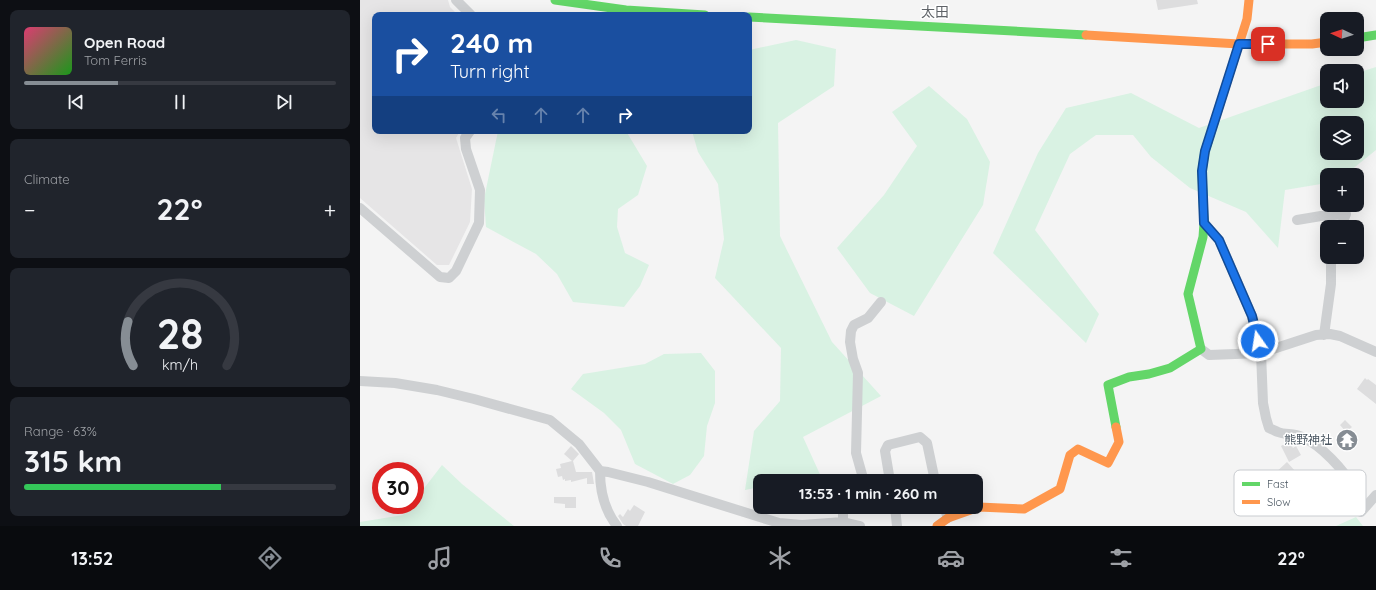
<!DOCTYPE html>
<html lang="en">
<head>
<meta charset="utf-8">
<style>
	:root { --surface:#171b24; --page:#20242c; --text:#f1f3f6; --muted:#9ea1a6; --line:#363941; --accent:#868d94 }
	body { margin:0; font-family:Quicksand,"Noto Sans JP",sans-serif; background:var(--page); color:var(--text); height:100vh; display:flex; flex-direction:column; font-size:15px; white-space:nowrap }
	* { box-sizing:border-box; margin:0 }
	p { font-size:13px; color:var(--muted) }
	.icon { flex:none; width:22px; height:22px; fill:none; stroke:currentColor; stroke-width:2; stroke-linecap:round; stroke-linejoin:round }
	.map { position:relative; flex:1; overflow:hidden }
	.drawer { display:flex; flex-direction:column; gap:10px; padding:10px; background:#0d0f14; width:360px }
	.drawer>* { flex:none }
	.guide { position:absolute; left:12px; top:12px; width:380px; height:122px; border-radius:8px; box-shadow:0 4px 16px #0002; background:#1a4fa0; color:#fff; overflow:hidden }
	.needle { width:26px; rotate:274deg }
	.controls { position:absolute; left:960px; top:12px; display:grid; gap:8px }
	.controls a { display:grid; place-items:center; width:44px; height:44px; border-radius:8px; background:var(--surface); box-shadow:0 4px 16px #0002; font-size:20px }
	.speed { position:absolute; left:12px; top:462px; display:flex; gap:8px; font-size:20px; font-weight:700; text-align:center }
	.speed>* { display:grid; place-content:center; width:52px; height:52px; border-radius:50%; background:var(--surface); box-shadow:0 4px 16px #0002; line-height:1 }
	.speed .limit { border:6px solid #d22; background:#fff; color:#111 }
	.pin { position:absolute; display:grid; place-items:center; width:34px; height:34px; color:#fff; margin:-17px; border-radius:8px; box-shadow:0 2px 6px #0006 }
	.me { position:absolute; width:44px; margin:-22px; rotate:347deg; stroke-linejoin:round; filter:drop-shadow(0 0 3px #0008) }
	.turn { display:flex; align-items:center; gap:14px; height:84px; padding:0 12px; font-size:18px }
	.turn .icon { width:52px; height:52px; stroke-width:2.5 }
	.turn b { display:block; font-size:28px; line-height:34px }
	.lanes { display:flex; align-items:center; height:38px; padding:0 12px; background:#0003; justify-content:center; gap:20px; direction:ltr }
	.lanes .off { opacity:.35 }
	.big { font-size:30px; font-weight:800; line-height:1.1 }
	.drawer .tile { flex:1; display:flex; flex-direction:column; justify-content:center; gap:6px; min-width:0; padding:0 14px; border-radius:8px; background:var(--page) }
	.drawer .dial { align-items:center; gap:0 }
	.dial svg { height:104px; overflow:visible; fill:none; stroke:var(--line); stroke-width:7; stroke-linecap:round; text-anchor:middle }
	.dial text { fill:var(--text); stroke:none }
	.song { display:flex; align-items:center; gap:12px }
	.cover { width:48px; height:48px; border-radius:6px; background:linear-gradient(135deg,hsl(340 70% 55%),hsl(120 70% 35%)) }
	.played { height:4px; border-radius:2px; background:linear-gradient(90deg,var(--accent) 30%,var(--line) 30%) }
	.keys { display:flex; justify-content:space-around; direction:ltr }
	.heat { display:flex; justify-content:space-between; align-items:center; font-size:22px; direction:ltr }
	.charge { height:6px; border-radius:3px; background:linear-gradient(90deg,#34c759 63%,var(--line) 0) }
	.trip { position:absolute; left:393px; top:474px; width:230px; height:40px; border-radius:8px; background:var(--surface); box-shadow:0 4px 16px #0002; font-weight:800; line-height:40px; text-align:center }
	.menu { display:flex; height:64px; justify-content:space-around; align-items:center; background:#090b0e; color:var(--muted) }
	.menu .icon { width:28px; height:28px }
	.menu .active { color:var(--accent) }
	.menu b { font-size:18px; color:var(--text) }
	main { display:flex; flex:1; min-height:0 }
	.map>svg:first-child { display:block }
	.education { fill:#e6e5e6 }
	.green { fill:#d9f2e3; fill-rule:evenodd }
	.building { fill:#ddddde }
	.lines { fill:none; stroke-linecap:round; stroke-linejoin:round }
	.street { stroke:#ced0d2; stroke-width:10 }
	.fast { stroke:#63d668; stroke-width:9 }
	.slow { stroke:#ff974d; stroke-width:9 }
	.route-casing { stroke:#114b97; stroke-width:10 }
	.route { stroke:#1a73e8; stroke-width:7 }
	.labels { text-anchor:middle; stroke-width:3; stroke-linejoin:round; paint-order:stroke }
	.poi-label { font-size:12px; fill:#4a5661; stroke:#fff; text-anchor:end }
	.quarter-label { font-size:14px; fill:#5f6368; stroke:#fff }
	.key { fill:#fff; stroke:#c9ccd0; stroke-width:1 }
	.key-label { font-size:11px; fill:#4a5661 }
</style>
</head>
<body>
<main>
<section class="drawer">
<div class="tile">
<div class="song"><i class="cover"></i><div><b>Open Road</b><p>Tom Ferris</p></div></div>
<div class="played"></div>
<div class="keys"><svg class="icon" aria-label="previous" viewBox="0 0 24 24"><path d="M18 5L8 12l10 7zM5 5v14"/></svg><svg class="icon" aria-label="pause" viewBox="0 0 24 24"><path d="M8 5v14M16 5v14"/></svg><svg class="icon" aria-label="next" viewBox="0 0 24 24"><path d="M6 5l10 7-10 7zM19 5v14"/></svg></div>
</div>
<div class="tile"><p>Climate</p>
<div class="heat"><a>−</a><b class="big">22°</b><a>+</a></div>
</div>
<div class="tile dial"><svg viewBox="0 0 100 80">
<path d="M14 69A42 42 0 1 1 86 69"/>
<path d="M14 69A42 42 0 0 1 10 35" stroke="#868d94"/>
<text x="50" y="56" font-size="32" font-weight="700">28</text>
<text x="50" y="72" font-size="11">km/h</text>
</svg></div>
<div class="tile"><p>Range · 63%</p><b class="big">315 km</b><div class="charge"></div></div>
</section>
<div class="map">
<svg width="1016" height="526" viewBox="0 0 1016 526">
	<rect width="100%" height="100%" fill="#f4f4f4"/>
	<path class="education" d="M0,0H88L90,7L98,15H15V131H100L96,138L112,189L110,222L89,265H77L0,198Z"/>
	<path class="green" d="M436,40L476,49L474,86L418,123L420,236L472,342L521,396L443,437L463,481H400V487L385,490L394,431L420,401L421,348L355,278L364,239L358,184L338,152L332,131H389V50Z
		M1016,67V150L985,175H967V183L925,190L918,248L886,212L830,188L791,157L773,135H736L710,154L675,230L739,314L726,343L633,253L678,153L706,108L771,93L839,128L967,83V101H997V73ZM967,123H997V153H967Z
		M569,86L607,119L630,162L623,205L554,316L510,293L477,248L524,195L557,146L532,112Z
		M138,131H266L287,166L278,195L258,209L257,227L265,253L289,265L280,286L264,307L213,302L197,274L176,254L126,227L124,199Z
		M341,353L355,371V403L347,426L344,456L330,475L313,484L275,464L261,430L244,413L211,389L223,374L285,364L304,354Z
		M82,465L102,484L154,526H0V522L43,515L51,505H55V500Z
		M996,517L1003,526H976Z"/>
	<path class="building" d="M796,0H837L838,4L798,10Z
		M1005,378L1007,380L1008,379L1016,385V404L997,389Z
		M985,420L992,427L986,432L980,425Z
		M988,434L994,441L988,446L982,440Z
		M929,441L933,448L936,446L941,455L929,462L921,446Z
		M211,446L219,454L213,461L216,472H232L234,484H227V478L211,482V480L205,481V479L203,480L202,476L198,477L196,469L201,468L200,464L212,461L204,454Z
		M927,462L944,481L942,483L943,484L937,490L928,483L925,486L924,485L922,486L912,476Z
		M194,497H216V508H205V504L194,503Z
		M274,505L285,512L278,526H266L263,524L258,516L260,514L263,517L268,509L270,511Z"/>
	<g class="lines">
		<path class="street" d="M96,0L111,15
			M0,208L80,277L89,278L96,271L119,223L120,190L106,149L105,138L110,131
			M937,220L961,216L986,214L981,227
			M844,223L859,240L892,316L901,353L903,403L906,418L909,428C912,429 915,431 918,432C925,435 934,433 942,437C962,446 983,469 994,488C998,495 1000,504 1001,512
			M964,335L971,284V257
			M841,349L849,355L901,353L956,335L970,334L980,336L1016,352
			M0,381L35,383L77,390L114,399L190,420L219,444L240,471L248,472L288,482L419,523L442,525L483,522L500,526
			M240,471C240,490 245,511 257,526
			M503,481V478L496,453L498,373L493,359L490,342L491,331L494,325L508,318L521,302
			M530,481L525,451L528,445L560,437L567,443L575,481
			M483,507V522
			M535,507L537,526
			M584,507L588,518
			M1001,512L1016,495"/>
		<path class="fast" d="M195,0L266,10L345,15
			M389,17L726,35
			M997,38L1016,35
			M756,427L748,385L769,377L789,374L810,368L841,349L828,294L843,237L844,223L842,171L845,151L848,142"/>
		<path class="slow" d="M726,35L879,44H952L967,42
			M848,142L887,19L889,0
			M577,526L588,518L619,507L664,509L700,489L710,455L718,449L748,463L759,442L756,427"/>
	</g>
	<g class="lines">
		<g class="route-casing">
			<path id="route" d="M898,341L892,316L859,240L844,223L842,171L845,151L879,44H908"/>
		</g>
		<use href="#route" class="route"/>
	</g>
	<defs>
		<g id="temple-disc" transform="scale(1.15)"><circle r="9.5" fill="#868d94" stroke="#fff"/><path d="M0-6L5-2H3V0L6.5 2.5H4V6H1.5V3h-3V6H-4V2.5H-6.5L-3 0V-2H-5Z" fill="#fff"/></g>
	</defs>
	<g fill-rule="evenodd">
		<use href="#temple-disc" x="987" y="440"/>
	</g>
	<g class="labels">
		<g class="poi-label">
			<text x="972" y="444">熊野神社</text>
		</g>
		<g class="quarter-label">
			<text x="575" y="17">太田</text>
		</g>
	</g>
	<rect x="874" y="470" width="132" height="46" rx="6" class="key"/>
	<rect x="882" y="482" width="18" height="4" fill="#63d668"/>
	<rect x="882" y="500" width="18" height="4" fill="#ff974d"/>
	<g class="key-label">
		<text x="907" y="488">Fast</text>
		<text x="907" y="506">Slow</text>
	</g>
</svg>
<div class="controls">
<a><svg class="needle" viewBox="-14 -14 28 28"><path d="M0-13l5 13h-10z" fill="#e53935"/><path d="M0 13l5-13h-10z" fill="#9ea1a6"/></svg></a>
<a><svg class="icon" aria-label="sound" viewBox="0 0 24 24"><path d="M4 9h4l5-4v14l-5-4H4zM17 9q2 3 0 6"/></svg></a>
<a><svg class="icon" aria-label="layers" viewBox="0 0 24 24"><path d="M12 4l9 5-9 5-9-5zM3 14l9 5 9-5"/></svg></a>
<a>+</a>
<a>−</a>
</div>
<div class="speed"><div class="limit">30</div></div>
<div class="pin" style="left:908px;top:44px;background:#d93025"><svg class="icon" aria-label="arrive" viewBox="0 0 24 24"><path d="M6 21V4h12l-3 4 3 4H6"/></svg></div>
<svg class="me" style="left:898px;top:341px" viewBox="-20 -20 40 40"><circle r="17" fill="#1a73e8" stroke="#fff" stroke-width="3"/><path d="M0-11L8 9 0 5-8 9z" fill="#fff"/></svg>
<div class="trip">13:53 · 1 min · 260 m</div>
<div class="guide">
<div class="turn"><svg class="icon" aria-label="right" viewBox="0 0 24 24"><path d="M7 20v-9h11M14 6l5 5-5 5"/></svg><div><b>240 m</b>Turn right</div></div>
<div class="lanes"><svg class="icon off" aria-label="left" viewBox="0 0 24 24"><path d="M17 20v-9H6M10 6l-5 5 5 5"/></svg><svg class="icon off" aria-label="ahead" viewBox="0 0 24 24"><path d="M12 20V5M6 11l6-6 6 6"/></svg><svg class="icon off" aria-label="ahead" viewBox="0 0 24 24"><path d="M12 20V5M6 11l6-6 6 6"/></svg><svg class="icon" aria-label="right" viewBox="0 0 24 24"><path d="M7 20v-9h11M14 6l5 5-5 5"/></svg></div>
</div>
</div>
</main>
<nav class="menu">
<b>13:52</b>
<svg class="icon active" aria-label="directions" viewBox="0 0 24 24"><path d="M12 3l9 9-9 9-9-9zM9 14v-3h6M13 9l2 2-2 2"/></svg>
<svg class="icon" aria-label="music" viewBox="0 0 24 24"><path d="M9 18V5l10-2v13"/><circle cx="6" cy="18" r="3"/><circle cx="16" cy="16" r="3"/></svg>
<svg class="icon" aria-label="phone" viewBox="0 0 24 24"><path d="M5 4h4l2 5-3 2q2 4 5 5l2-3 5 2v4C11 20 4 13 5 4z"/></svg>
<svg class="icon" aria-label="climate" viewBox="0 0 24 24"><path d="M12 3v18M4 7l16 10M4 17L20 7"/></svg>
<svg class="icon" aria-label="car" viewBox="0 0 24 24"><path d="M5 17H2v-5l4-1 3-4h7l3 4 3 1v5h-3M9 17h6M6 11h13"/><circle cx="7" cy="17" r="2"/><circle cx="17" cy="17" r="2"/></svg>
<svg class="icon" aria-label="filters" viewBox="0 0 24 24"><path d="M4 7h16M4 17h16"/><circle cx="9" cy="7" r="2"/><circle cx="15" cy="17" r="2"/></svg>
<b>22°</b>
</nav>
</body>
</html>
